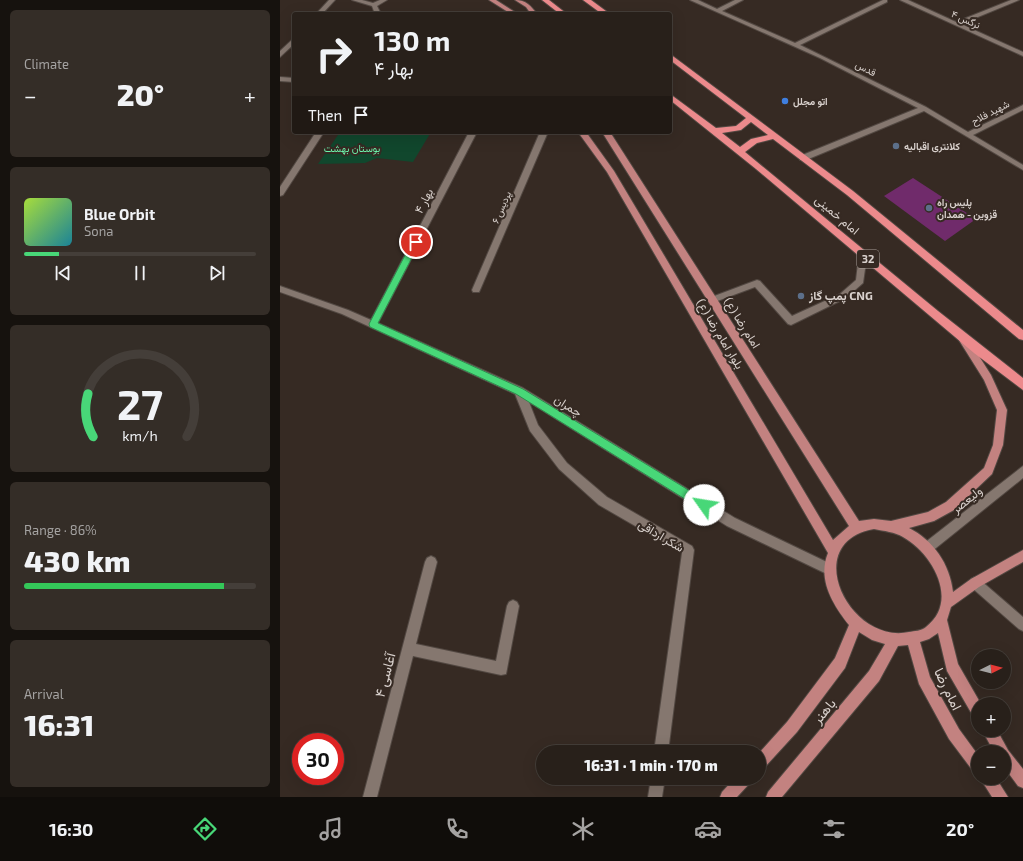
<!DOCTYPE html>
<html lang="en">
<head>
<meta charset="utf-8">
<style>
	:root { --surface:#28201a; --page:#342d27; --text:#f1f3f6; --muted:#a5a3a2; --line:#443e39; --accent:#48d778 }
	body { margin:0; font-family:"Exo 2",Vazirmatn,sans-serif; background:var(--page); color:var(--text); height:100vh; display:flex; flex-direction:column; font-size:15px; white-space:nowrap }
	* { box-sizing:border-box; margin:0 }
	p { font-size:13px; color:var(--muted) }
	.icon { flex:none; width:22px; height:22px; fill:none; stroke:currentColor; stroke-width:2; stroke-linecap:round; stroke-linejoin:round }
	.map { position:relative; flex:1; overflow:hidden }
	.side { display:flex; flex-direction:column; gap:10px; padding:10px; background:#16120e; width:280px }
	.side>* { flex:none }
	.banner { position:absolute; left:12px; top:12px; width:380px; height:122px; border-radius:4px; box-shadow:0 4px 16px #0002,0 0 0 1px var(--line); background:#28201a; color:var(--text); overflow:hidden }
	.needle { width:26px; rotate:84deg }
	.fabs { position:absolute; left:691px; top:649px; display:grid; gap:8px }
	.fabs a { display:grid; place-items:center; width:40px; height:40px; border-radius:50%; background:var(--surface); box-shadow:0 4px 16px #0002,0 0 0 1px var(--line); font-size:20px }
	.speed { position:absolute; left:12px; top:733px; display:flex; gap:8px; font-size:20px; font-weight:700; text-align:center }
	.speed>* { display:grid; place-content:center; width:52px; height:52px; border-radius:50%; background:var(--surface); box-shadow:0 4px 16px #0002,0 0 0 1px var(--line); line-height:1 }
	.speed .limit { border:6px solid #d22; background:#fff; color:#111 }
	.pin { position:absolute; display:grid; place-items:center; width:34px; height:34px; color:#fff; margin:-17px; border:2px solid #fff; border-radius:50%; box-shadow:0 1px 4px #0007 }
	.me { position:absolute; width:44px; margin:-22px; rotate:302deg; stroke-linejoin:round; filter:drop-shadow(0 0 3px #0008) }
	.turn { display:flex; align-items:center; gap:14px; height:84px; padding:0 16px; font-size:18px }
	.turn .icon { width:52px; height:52px; stroke-width:2.5 }
	.turn b { display:block; font-size:28px; line-height:34px }
	.then { display:flex; align-items:center; height:38px; padding:0 16px; background:#0003; gap:8px; font-size:15px }
	.big { font-size:30px; font-weight:800; line-height:1.1 }
	.side .card { flex:1; display:flex; flex-direction:column; justify-content:center; gap:6px; min-width:0; padding:0 14px; border-radius:6px; background:var(--page) }
	.side .dial { align-items:center; gap:0 }
	.dial svg { height:104px; overflow:visible; fill:none; stroke:var(--line); stroke-width:7; stroke-linecap:round; text-anchor:middle }
	.dial text { fill:var(--text); stroke:none }
	.song { display:flex; align-items:center; gap:12px }
	.cover { width:48px; height:48px; border-radius:6px; background:linear-gradient(135deg,hsl(80 70% 55%),hsl(190 70% 35%)) }
	.played { height:4px; border-radius:2px; background:linear-gradient(90deg,var(--accent) 15%,var(--line) 15%) }
	.keys { display:flex; justify-content:space-around; direction:ltr }
	.heat { display:flex; justify-content:space-between; align-items:center; font-size:22px; direction:ltr }
	.charge { height:6px; border-radius:3px; background:linear-gradient(90deg,#34c759 86%,var(--line) 0) }
	.trip { position:absolute; left:256px; top:745px; width:230px; height:40px; border-radius:20px; background:var(--surface); box-shadow:0 4px 16px #0002,0 0 0 1px var(--line); font-weight:800; line-height:40px; text-align:center }
	.dock { display:flex; height:64px; justify-content:space-around; align-items:center; background:#100d0a; color:var(--muted) }
	.dock .icon { width:28px; height:28px }
	.dock .current { color:var(--accent) }
	.dock b { font-size:18px; color:var(--text) }
	main { display:flex; flex:1; min-height:0 }
	.map>svg:first-child { display:block }
	.green { fill:#11472d }
	.building { fill:#702b6b }
	.lines { fill:none; stroke-linecap:round; stroke-linejoin:round }
	.minor-casing { stroke:#524842; stroke-width:2 }
	.major-casing { stroke:#524842; stroke-width:2 }
	.highway-casing { stroke:#524842; stroke-width:2 }
	.minor { fill:#85776f; fill-rule:evenodd }
	.major { fill:#c38280; fill-rule:evenodd }
	.highway { fill:#ec8a8c; fill-rule:evenodd }
	.route { fill:#48d778; stroke:#2f8c4e }
	.shop-dot { fill:#3f7fe0; stroke:#362a23; stroke-width:1.5 }
	.service-dot { fill:#5c6f8a; stroke:#362a23; stroke-width:1.5 }
	.labels { text-anchor:middle; stroke-width:4; stroke-linejoin:round; paint-order:stroke }
	.far-street-label { font-size:10px; fill:#d9d1cd; stroke:#362a23 }
	.far-poi-label { font-size:10px; font-weight:bold; fill:#d9d1cd; stroke:#362a23; text-anchor:start }
	.far-park-label { font-size:10px; fill:#6df5ad; stroke:#362a23 }
	.shield { fill:#362a23; stroke:#a89f9a; stroke-width:1 }
	.shield-label { font-size:11px; font-weight:bold; fill:#d9d1cd }
	.street-label { font-size:12px; fill:#d9d1cd; stroke:#362a23 }
	.poi-label { font-size:12px; font-weight:bold; fill:#d9d1cd; stroke:#362a23; text-anchor:start }
	.near-street-label { font-size:14px; fill:#d9d1cd; stroke:#362a23 }
</style>
</head>
<body>
<main>
<section class="side">
<div class="card"><p>Climate</p>
<div class="heat"><a>−</a><b class="big">20°</b><a>+</a></div>
</div>
<div class="card">
<div class="song"><i class="cover"></i><div><b>Blue Orbit</b><p>Sona</p></div></div>
<div class="played"></div>
<div class="keys"><svg class="icon" aria-label="previous" viewBox="0 0 24 24"><path d="M18 5L8 12l10 7zM5 5v14"/></svg><svg class="icon" aria-label="pause" viewBox="0 0 24 24"><path d="M8 5v14M16 5v14"/></svg><svg class="icon" aria-label="next" viewBox="0 0 24 24"><path d="M6 5l10 7-10 7zM19 5v14"/></svg></div>
</div>
<div class="card dial"><svg viewBox="0 0 100 80">
<path d="M14 69A42 42 0 1 1 86 69"/>
<path d="M14 69A42 42 0 0 1 10 36" stroke="#48d778"/>
<text x="50" y="56" font-size="32" font-weight="700">27</text>
<text x="50" y="72" font-size="11">km/h</text>
</svg></div>
<div class="card"><p>Range · 86%</p><b class="big">430 km</b><div class="charge"></div></div>
<div class="card"><p>Arrival</p><b class="big">16:31</b></div>
</section>
<div class="map">
<svg width="743" height="797" viewBox="0 0 743 797">
	<rect width="100%" height="100%" fill="#362a23"/>
	<path class="green" d="M60,132H151L133,162L97,158L85,163L38,164Z"/>
	<path class="building" d="M633,178L696,219L665,241L604,196Z"/>
	<g class="lines">
		<g class="minor-casing">
			<path id="minor" d="M49,0H55L42,14H36Z
				M72,0H82L93,3L100,0H107L97,6L101,14H95L92,6Z
				M410,0H418L437,9L455,0H463L442,11L515,43L603,0H607V2L520,45L646,107L688,132L743,105V110L693,135L743,165V170L644,111L526,160H520V156L638,108L540,58Z
				M620,0H628L676,22L731,0H739L681,24L743,52V56Z
				M14,38V44L0,57V51Z
				M0,77L14,78V82L0,81Z
				M36,132H44L3,195L0,196V187Z
				M189,132H197L98,323L243,388L455,518L553,565L555,569L553,573L549,575L447,526L249,402L258,425L287,463L327,497L412,546L414,550L388,752H374L402,553L319,505L279,469L250,431L235,394L62,314L0,292V286L68,310L91,320Z
				M260,132H268L200,290L199,292H193L192,290Z
				M583,252L587,255L583,283L566,298L511,325L508,324L475,287L432,303L428,300L429,298L477,280L480,281L512,316L560,294L576,280L579,255Z
				M743,466V478L651,552L647,554L643,552L641,548L643,544Z
				M151,556L155,558L157,562L136,644L216,661L227,606L229,602L233,600L237,602L239,606L227,669L226,674L221,675L133,656L97,797H83L145,562L147,558Z
				M695,577L699,579L743,617V631L739,629L691,587L689,583L691,579Z
				M371,778H385L382,797H368Z"/>
		</g>
		<g class="major-casing">
			<path id="major" d="M209,0H216L238,14H231Z
				M235,0C246,0 251,6 257,14H251L246,7Z
				M298,132H306L334,171L553,540L569,526L322,132H330L579,521L594,519L611,521L648,512L666,502L704,468L713,445L717,410L704,380L677,337L679,334H685L711,375L727,410L723,445L712,474L674,510L654,521L629,528C653,540 670,564 673,592L691,579L743,550V562L699,587L671,607L667,620L678,664L701,704H698V718L693,716L667,671L658,633L649,639L640,642L650,677L679,729L698,755V773L693,771L669,739L639,684L628,645L618,646L599,681L502,797H486L488,792L589,671L605,644L592,640L579,632L565,668L517,732L484,768L479,770V753L507,722L555,658L569,625C553,605 537,579 548,553L327,172ZM594,529C604,531 615,532 623,537C652,553 680,601 646,627C642,631 634,631 629,632C569,645 519,542 594,529Z
				M702,730H717L728,750L743,769V788L738,786L724,767V752H714Z
				M455,778H472L470,783L457,797H440L442,792Z
				M700,778H716L728,797H712Z"/>
		</g>
		<g class="highway-casing">
			<path id="highway" d="M262,0H269L287,14H280Z
				M303,0H311L330,14H322Z
				M390,54L573,191L743,330V340L739,339L567,195L493,139L477,143L465,152L658,311L743,378V390L694,353L476,169L390,100V94L436,128L456,126L466,118L390,60ZM471,122L488,135L471,139L460,147L442,133L461,130Z"/>
		</g>
		<use href="#minor" class="minor"/>
		<use href="#major" class="major"/>
		<use href="#highway" class="highway"/>
	</g>
	<path class="route" d="M136,239L140,242L98,323L243,389L428,502L429,505L428,509L424,510L421,509L236,394L90,327L89,324L132,242Z"/>
	<circle class="shop-dot" cx="505" cy="101" r="4"/>
	<g class="service-dot">
		<circle cx="616" cy="146" r="4"/>
		<circle cx="649" cy="208" r="4"/>
		<circle cx="521" cy="296" r="4"/>
	</g>
	<g class="labels">
		<g class="far-street-label">
			<text transform="translate(686 19) rotate(24)" y="4">نرگس ۴</text>
			<text transform="translate(586 68) rotate(27)" y="4">قدس</text>
			<text transform="translate(710 112) rotate(-27)" y="4">شهید فلاح</text>
			<text transform="translate(221 207) rotate(-67)" y="4">پردیس ۶</text>
		</g>
		<g class="far-poi-label">
			<text x="513" y="105">اتو مجلل</text>
			<text x="624" y="150">کلانتری اقبالیه</text>
			<text x="657" y="206">پلیس راه<tspan x="657" dy="12">قزوین - همدان</tspan></text>
		</g>
		<g class="far-park-label">
			<text x="72" y="152">بوستان بهشت</text>
		</g>
		<rect class="shield" x="577" y="250" width="22" height="18" rx="3"/>
		<g class="shield-label">
			<text x="588" y="263">32</text>
		</g>
		<g class="street-label">
			<text transform="translate(144 201) rotate(-63)" y="4">بهار ۴</text>
			<text transform="translate(557 215) rotate(40)" y="4">امام خمینی</text>
			<text transform="translate(462 323) rotate(58)" y="4">امام رضا (ع)</text>
			<text transform="translate(440 334) rotate(59)" y="4">بلوار امام رضا (ع)</text>
			<text transform="translate(288 406) rotate(32)" y="4">چمران</text>
			<text transform="translate(687 500) rotate(-39)" y="4">ولیعصر</text>
			<text transform="translate(381 536) rotate(31)" y="4">شکر ارداقی</text>
		</g>
		<g class="poi-label">
			<text x="529" y="300">پمپ گاز CNG</text>
		</g>
		<g class="near-street-label">
			<text transform="translate(105 675) rotate(-75)" y="5">آغاسی ۴</text>
			<text transform="translate(668 689) rotate(64)" y="5">امام رضا</text>
			<text transform="translate(544 711) rotate(-50)" y="5">باهنر</text>
		</g>
	</g>
</svg>
<div class="fabs">
<a><svg class="needle" viewBox="-14 -14 28 28"><path d="M0-13l5 13h-10z" fill="#e53935"/><path d="M0 13l5-13h-10z" fill="#a5a3a2"/></svg></a>
<a>+</a>
<a>−</a>
</div>
<div class="speed"><div class="limit">30</div></div>
<div class="pin" style="left:136px;top:242px;background:#d93025"><svg class="icon" aria-label="arrive" viewBox="0 0 24 24"><path d="M6 21V4h12l-3 4 3 4H6"/></svg></div>
<svg class="me" style="left:424px;top:505px" viewBox="-20 -20 40 40"><circle r="19" fill="#fff"/><path d="M0-13L10 11 0 6-10 11z" fill="#48d778"/></svg>
<div class="trip">16:31 · 1 min · 170 m</div>
<div class="banner">
<div class="turn"><svg class="icon" aria-label="right" viewBox="0 0 24 24"><path d="M7 20v-9h11M14 6l5 5-5 5"/></svg><div><b>130 m</b>بهار ۴</div></div>
<div class="then">Then<svg class="icon" aria-label="arrive" viewBox="0 0 24 24"><path d="M6 21V4h12l-3 4 3 4H6"/></svg></div>
</div>
</div>
</main>
<nav class="dock">
<b>16:30</b>
<svg class="icon current" aria-label="directions" viewBox="0 0 24 24"><path d="M12 3l9 9-9 9-9-9zM9 14v-3h6M13 9l2 2-2 2"/></svg>
<svg class="icon" aria-label="music" viewBox="0 0 24 24"><path d="M9 18V5l10-2v13"/><circle cx="6" cy="18" r="3"/><circle cx="16" cy="16" r="3"/></svg>
<svg class="icon" aria-label="phone" viewBox="0 0 24 24"><path d="M5 4h4l2 5-3 2q2 4 5 5l2-3 5 2v4C11 20 4 13 5 4z"/></svg>
<svg class="icon" aria-label="climate" viewBox="0 0 24 24"><path d="M12 3v18M4 7l16 10M4 17L20 7"/></svg>
<svg class="icon" aria-label="car" viewBox="0 0 24 24"><path d="M5 17H2v-5l4-1 3-4h7l3 4 3 1v5h-3M9 17h6M6 11h13"/><circle cx="7" cy="17" r="2"/><circle cx="17" cy="17" r="2"/></svg>
<svg class="icon" aria-label="filters" viewBox="0 0 24 24"><path d="M4 7h16M4 17h16"/><circle cx="9" cy="7" r="2"/><circle cx="15" cy="17" r="2"/></svg>
<b>20°</b>
</nav>
</body>
</html>
